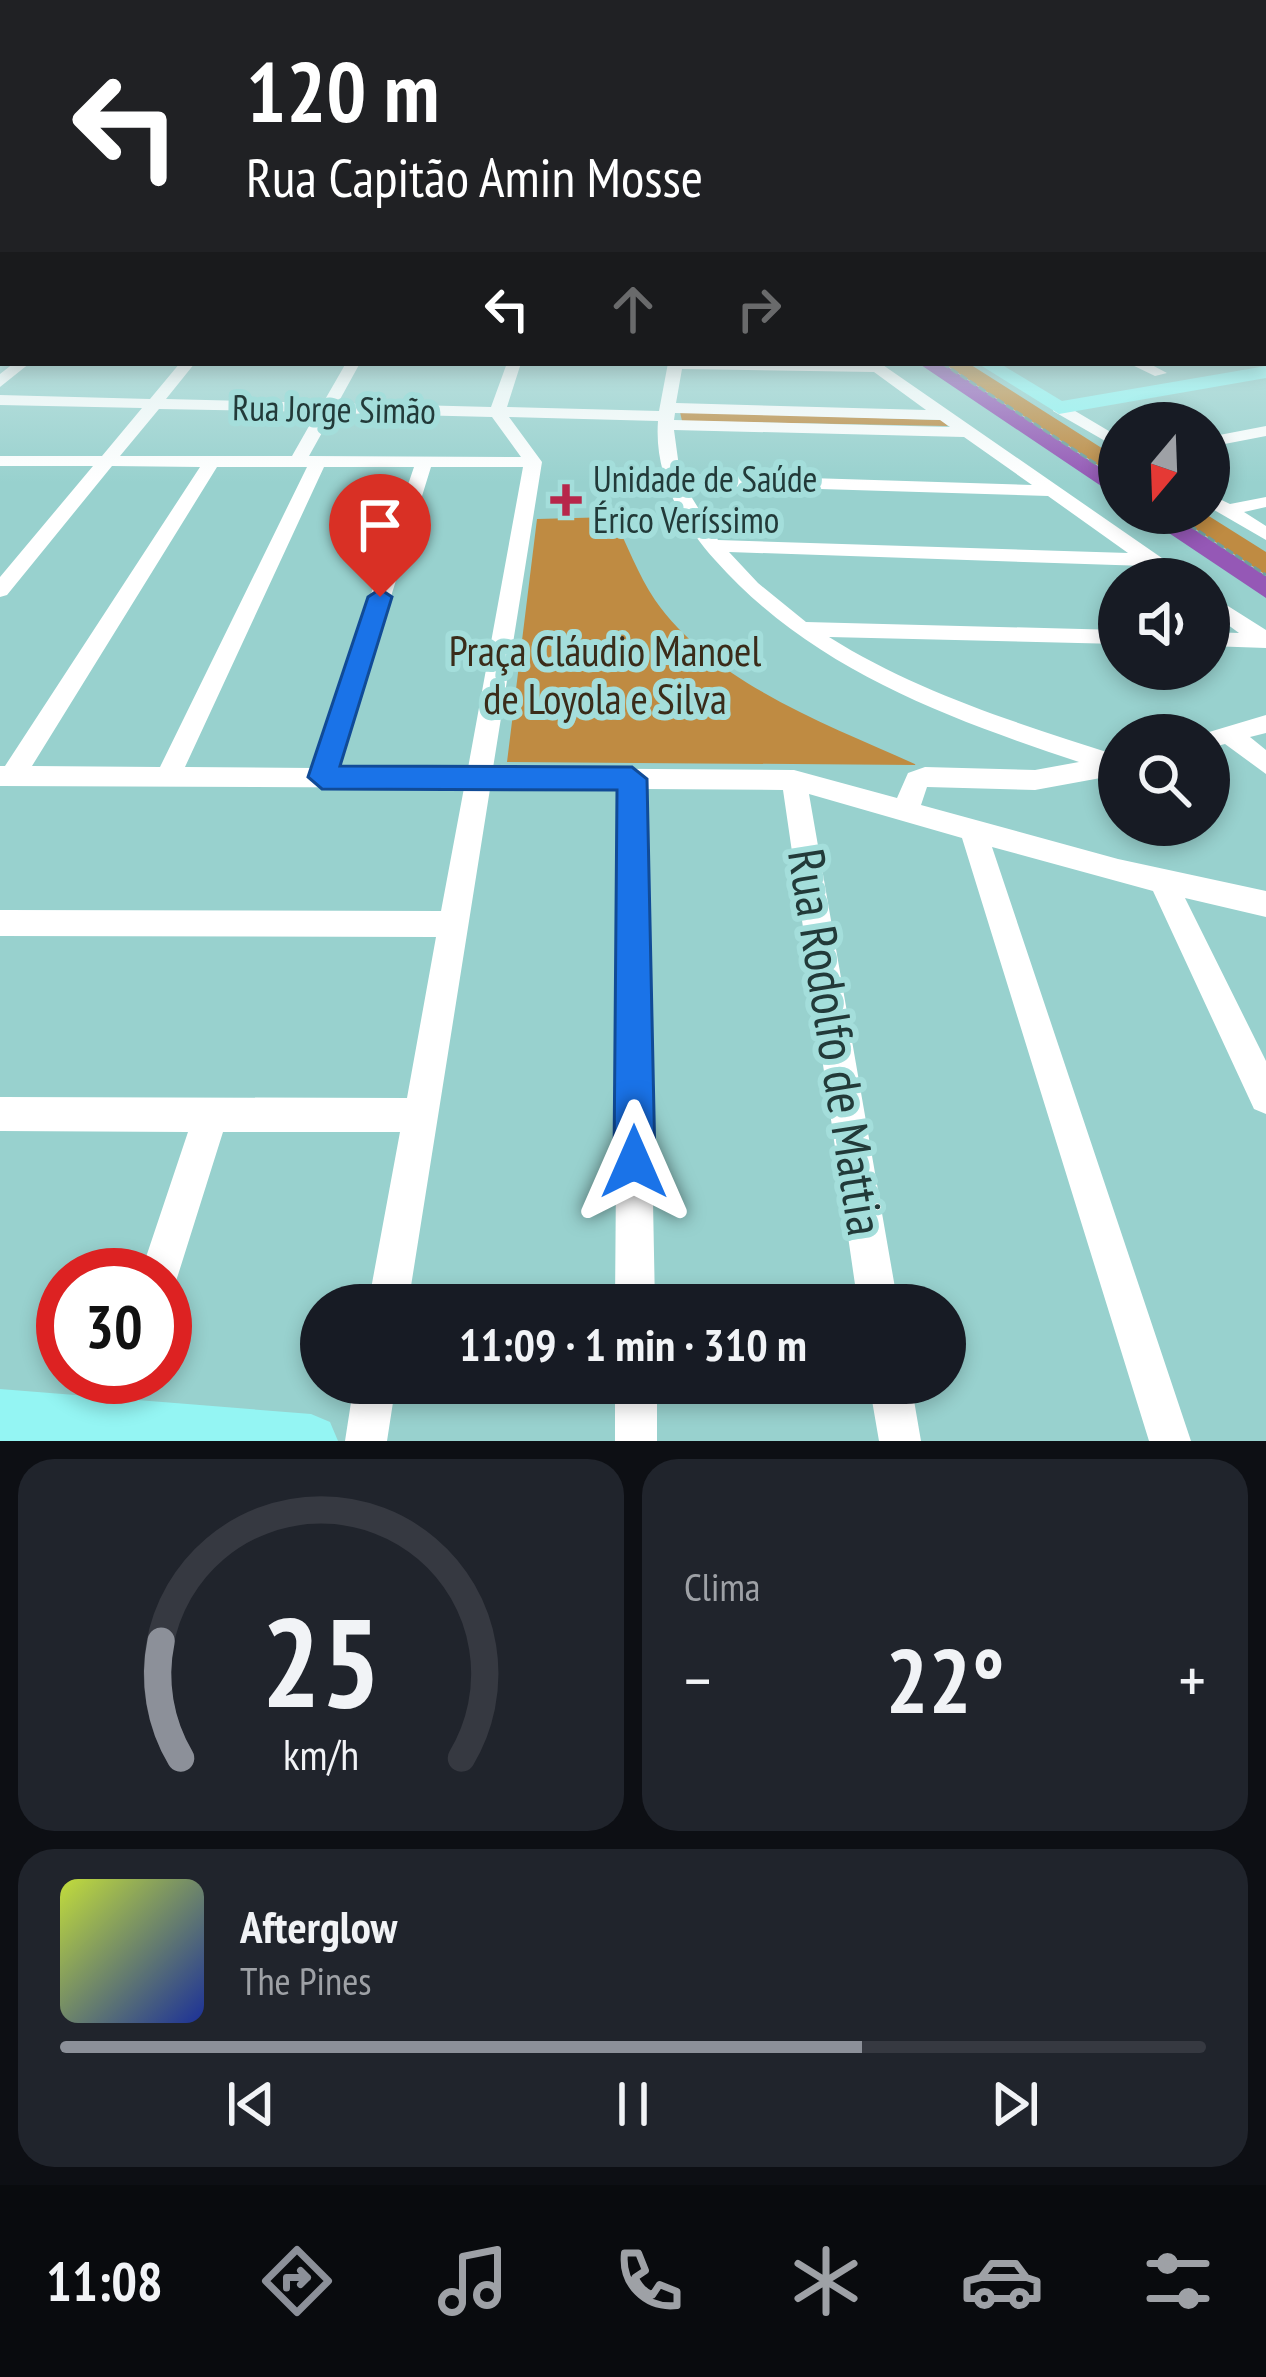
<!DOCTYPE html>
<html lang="pt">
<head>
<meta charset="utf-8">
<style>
	:root { --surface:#171b24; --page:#20242c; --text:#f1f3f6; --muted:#9ea1a6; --line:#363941; --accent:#8c9099 }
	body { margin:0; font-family:"PT Sans Narrow",sans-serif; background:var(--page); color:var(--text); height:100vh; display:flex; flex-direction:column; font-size:45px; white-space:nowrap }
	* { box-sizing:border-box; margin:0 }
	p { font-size:39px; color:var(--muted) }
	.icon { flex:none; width:66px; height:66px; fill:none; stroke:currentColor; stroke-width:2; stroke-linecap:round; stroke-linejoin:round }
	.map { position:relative; height:1441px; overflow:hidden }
	.sheet { display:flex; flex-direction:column; gap:18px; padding:18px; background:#0d0f14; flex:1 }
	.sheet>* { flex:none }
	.banner { position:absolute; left:0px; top:0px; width:1266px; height:366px; box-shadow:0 6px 18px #0003; background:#202124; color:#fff; overflow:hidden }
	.needle { width:78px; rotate:199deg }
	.controls { position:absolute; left:1098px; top:402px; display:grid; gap:24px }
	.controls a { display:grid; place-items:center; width:132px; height:132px; border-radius:50%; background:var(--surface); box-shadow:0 6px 18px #0003; font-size:60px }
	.speed { position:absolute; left:36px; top:1248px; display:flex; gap:24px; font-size:60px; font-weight:700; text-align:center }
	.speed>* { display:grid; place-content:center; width:156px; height:156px; border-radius:50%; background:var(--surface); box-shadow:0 6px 18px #0003; line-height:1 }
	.speed .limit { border:18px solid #d22; background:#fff; color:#111 }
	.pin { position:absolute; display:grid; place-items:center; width:102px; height:102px; color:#fff; margin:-123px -51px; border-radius:50% 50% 50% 0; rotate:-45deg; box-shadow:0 0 12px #0007 }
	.pin .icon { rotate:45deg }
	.me { position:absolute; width:132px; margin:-66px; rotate:0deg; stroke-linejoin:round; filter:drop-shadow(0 0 9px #0008) }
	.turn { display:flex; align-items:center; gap:42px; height:252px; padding:0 48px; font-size:54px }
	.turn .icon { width:156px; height:156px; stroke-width:2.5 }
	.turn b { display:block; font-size:84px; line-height:102px }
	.lanes { display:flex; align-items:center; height:114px; padding:0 48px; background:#0003; justify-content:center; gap:60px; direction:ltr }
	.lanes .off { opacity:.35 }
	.big { font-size:90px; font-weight:700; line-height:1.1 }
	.sheet .widget { flex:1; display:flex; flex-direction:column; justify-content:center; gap:18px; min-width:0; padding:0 42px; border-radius:36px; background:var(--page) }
	.sheet .dial { align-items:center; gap:0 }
	.dial svg { height:312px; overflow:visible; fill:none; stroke:var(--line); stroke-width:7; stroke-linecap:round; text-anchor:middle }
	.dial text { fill:var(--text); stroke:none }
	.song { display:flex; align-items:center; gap:36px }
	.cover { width:144px; height:144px; border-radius:18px; background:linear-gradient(135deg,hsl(70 70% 55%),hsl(230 70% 35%)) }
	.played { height:12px; border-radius:6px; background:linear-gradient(90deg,var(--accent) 70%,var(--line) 70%) }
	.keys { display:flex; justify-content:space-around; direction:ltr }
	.heat { display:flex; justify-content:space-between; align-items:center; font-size:66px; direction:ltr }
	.sheet .tiles { flex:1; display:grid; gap:18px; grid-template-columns:1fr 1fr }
	.widget:last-child { grid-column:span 2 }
	.trip { position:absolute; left:300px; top:1284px; width:666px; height:120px; border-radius:60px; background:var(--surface); box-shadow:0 6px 18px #0003; font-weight:700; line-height:120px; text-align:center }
	.dock { display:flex; height:192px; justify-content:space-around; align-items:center; background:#090b0e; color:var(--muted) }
	.dock .icon { width:84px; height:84px }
	.dock .active { color:var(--accent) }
	.dock b { font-size:54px; color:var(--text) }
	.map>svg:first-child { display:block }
	.green { fill:#bf8b42 }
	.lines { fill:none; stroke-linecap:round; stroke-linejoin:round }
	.river { fill:#9558b6; fill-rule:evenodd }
	.path { stroke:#709e9c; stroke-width:3; stroke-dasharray:8 3; stroke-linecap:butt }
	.minor { fill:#fff; fill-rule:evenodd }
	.major { fill:#94f5f3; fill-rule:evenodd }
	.route { fill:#1a73e8; stroke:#114b97; stroke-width:3 }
	.poi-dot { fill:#b7264a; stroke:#a4dedb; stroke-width:4.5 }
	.labels { text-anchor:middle; stroke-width:12; stroke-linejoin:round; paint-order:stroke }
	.far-street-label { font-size:36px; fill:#223a39; stroke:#a4dedb }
	.far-poi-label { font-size:36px; fill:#223a39; stroke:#a4dedb; text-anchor:start }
	.park-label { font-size:42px; fill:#3a2c1a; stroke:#a4dedb }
	.near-street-label { font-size:51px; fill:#223a39; stroke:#a4dedb }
</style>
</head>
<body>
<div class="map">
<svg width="1266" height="1441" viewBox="0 0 1266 1441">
	<rect width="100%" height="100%" fill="#98d1ce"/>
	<path class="green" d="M943,363H968L1119,459V479Z
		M680,412L941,420L948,426L682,421Z
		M1171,513H1204L1266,552V575Z
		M613,517C627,544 638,575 655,600C714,684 827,724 917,765L507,762L537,519Z"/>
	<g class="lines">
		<path class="river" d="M918,363H942L1119,480V498Z
			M1139,513H1169L1266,576V598Z"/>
		<path class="path" d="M942,363L1119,479
			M1171,513L1266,575"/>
		<path class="minor" d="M1263,292L1266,293V301L1263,300Z
			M1263,326L1266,327V335L1263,334Z
			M14,363H30L0,387V374Z
			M180,363H195L166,399L323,403L346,363H360L338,403L491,407L507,363H521L507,407L659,411L668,363H880L1185,574L1188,579H1164L1146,566L729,552L758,583L806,622L1119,630V644L829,637C918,693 1020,724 1119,756L1117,775L1035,790L927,787L921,805L1118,859L1266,891V917L1185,898L1266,1061V1114L1254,1109L1153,891L992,847L1191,1441H1149L962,838L809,794L898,1305H858L783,790L645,789L655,1305H615L619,789H490L408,1305H368L400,1132H223L178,1275L173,1289L165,1292V1275H140L188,1132L0,1131V1097L407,1098L436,937L0,936V910L441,911L464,788L0,786V766H5L200,467L112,466L7,595L0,597V577L93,466H0V456H102L142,408L0,405V395L150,399ZM682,369L874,372L926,410L676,403ZM159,409L317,412L292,456H120ZM333,413L492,417L521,457L309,456ZM675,413L940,420L950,427L674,420ZM509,417L658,421C654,475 680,521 715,560C812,669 944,717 1079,762L1035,770L925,767L908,773L897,798L794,770L493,768L542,462ZM674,430L964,437L1032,485L680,474ZM217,467H307L160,767L32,766ZM324,467H414L312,768L185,767ZM431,467H523L468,768H338ZM684,485L1048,496L1128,553L718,540Z
			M1128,363H1148L1167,373L1155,376Z
			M1053,405H1065L1119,437V449L1053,411Z
			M1266,426V436L1209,447V437Z
			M1209,494L1230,504L1266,497V507L1244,512L1266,526V540L1209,507Z
			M1209,594L1266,630V648L1209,646V632L1239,633L1209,611Z
			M1266,715V733L1250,737L1266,750V774L1225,744L1209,748V735H1199Z
			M105,1377H147L123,1441L96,1440L90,1425Z
			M354,1383H396L387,1441H345Z
			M615,1383H657V1441H615Z
			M869,1383H911L921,1441H879Z"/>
		<path class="major" d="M977,363H999L1062,401L1266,366V378L1059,414Z
			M0,1389L311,1414L330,1422L338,1441H0Z"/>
	</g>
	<linearGradient id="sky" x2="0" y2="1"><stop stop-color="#878fd4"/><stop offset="0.58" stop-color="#d1eae9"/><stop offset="1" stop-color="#d1eae9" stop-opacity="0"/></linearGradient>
	<rect width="1266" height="483" fill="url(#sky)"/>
	<path class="route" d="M380,589L392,597L340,766L632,767L647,779L655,1162L649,1176L634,1182L620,1176L614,1162L617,790L322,789L308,777L368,597Z"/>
	<path class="poi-dot" d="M560 482h12v12h12v12h-12v12h-12v-12h-12v-12h12z"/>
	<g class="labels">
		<g class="far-street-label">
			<text transform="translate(334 409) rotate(1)" y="13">Rua Jorge Simão</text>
		</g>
		<g class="far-poi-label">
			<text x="593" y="492">Unidade de Saúde<tspan x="593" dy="41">Érico Veríssimo</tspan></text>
		</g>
		<g class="park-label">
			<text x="605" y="666">Praça Cláudio Manoel<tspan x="605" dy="48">de Loyola e Silva</tspan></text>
		</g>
		<g class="near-street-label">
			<text transform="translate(836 1042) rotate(81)" y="18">Rua Rodolfo de Mattia</text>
		</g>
	</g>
</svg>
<div class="controls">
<a><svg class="needle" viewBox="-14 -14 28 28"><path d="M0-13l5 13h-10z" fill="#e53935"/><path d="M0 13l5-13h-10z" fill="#9ea1a6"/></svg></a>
<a><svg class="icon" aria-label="sound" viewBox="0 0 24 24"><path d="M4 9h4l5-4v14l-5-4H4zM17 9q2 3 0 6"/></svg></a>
<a><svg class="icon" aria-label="search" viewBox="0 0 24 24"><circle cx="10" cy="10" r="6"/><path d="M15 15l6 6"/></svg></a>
</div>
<div class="speed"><div class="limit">30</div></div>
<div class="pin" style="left:380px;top:597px;background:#d93025"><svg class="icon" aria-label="arrive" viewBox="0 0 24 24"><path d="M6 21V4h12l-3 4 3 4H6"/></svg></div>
<svg class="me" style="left:634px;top:1162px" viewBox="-20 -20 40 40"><path d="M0-17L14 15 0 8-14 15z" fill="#1a73e8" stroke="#fff" stroke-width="4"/></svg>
<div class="trip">11:09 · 1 min · 310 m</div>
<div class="banner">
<div class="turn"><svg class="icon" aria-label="left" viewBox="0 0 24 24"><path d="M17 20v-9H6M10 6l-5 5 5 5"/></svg><div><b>120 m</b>Rua Capitão Amin Mosse</div></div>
<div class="lanes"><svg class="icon" aria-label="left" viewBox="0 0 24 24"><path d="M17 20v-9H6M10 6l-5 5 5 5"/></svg><svg class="icon off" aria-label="ahead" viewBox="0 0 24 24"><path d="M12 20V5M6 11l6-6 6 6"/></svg><svg class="icon off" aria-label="right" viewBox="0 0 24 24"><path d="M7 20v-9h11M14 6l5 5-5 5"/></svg></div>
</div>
</div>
<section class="sheet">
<div class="tiles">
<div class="widget dial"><svg viewBox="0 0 100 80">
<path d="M14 69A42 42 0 1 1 86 69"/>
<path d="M14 69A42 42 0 0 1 9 39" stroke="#8c9099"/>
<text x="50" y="56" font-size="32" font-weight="700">25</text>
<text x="50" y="72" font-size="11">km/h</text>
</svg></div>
<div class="widget"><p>Clima</p>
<div class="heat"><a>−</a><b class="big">22°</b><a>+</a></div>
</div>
<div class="widget">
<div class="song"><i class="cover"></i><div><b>Afterglow</b><p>The Pines</p></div></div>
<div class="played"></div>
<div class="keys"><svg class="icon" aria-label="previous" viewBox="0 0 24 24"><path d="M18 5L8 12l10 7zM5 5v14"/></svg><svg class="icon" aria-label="pause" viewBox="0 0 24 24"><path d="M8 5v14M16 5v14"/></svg><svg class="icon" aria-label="next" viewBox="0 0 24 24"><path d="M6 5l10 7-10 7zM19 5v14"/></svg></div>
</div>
</div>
</section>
<nav class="dock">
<b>11:08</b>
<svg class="icon active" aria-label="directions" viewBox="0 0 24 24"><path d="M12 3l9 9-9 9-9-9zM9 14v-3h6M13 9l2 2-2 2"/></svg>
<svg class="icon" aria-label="music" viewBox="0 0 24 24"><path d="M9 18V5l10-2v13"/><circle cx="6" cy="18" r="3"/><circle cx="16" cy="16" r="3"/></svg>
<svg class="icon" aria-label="phone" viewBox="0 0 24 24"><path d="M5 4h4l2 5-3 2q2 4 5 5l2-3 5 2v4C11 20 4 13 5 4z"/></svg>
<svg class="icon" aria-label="climate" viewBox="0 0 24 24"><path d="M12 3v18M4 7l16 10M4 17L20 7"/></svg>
<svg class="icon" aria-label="car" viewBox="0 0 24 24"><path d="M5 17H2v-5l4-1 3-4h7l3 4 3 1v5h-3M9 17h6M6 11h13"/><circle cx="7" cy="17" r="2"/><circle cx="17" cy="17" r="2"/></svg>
<svg class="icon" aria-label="filters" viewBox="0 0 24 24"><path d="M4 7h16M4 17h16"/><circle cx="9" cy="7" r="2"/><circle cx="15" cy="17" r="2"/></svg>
</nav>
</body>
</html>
